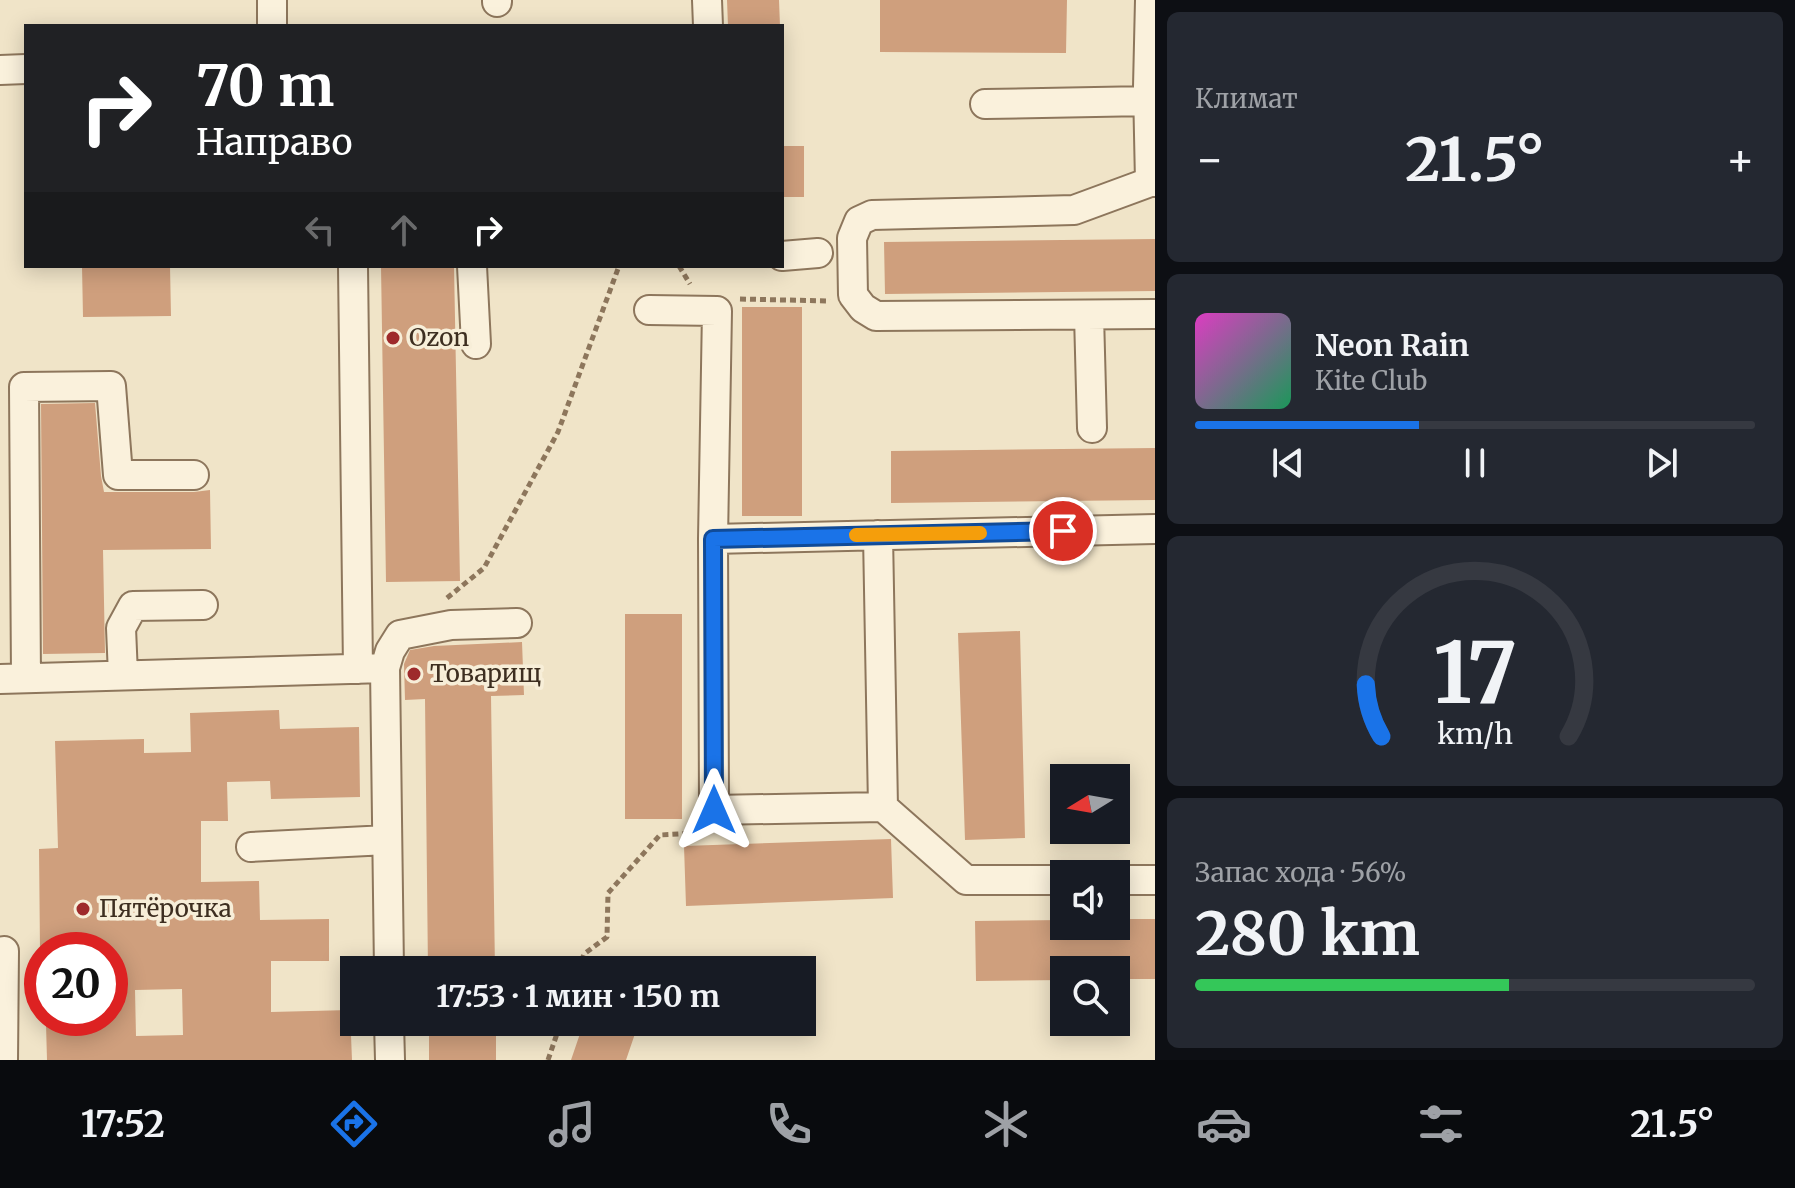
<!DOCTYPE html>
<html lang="ru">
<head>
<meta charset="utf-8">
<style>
	:root { --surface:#171b24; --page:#242831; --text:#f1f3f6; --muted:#9ea1a6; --line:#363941; --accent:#1a73e8 }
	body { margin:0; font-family:Merriweather,serif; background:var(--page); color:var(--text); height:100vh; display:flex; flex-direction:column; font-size:30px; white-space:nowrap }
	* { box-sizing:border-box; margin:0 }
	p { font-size:26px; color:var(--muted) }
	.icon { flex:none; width:44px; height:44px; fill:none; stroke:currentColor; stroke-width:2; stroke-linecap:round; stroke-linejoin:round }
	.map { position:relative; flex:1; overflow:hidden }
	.panel { display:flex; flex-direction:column; gap:12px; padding:12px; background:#0d0f14; width:640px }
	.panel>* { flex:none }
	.hud { position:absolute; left:24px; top:24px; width:760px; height:244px; border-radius:0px; box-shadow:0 4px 20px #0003; background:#202124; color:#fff; overflow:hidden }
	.needle { width:52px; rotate:259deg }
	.buttons { position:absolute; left:1050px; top:764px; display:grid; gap:16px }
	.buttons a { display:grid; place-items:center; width:80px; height:80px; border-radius:0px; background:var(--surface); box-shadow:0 4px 20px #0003; font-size:40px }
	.speed { position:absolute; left:24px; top:932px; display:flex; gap:16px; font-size:40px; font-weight:700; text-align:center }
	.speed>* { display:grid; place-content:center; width:104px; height:104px; border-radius:50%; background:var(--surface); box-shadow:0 4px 20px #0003; line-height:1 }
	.speed .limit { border:12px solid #d22; background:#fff; color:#111 }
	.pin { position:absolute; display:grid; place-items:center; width:68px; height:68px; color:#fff; margin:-34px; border:4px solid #fff; border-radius:50%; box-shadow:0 2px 8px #0007 }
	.me { position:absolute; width:88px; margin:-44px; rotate:0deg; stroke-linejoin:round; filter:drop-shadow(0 0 6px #0008) }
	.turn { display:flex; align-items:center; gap:28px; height:168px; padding:0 40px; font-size:36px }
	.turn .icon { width:104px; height:104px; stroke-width:2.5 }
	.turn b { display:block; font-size:56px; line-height:68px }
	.lanes { display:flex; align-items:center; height:76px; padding:0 40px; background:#0003; justify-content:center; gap:40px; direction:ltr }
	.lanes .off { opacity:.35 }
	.big { font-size:60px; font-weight:700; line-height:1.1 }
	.panel .widget { flex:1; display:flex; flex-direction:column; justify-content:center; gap:12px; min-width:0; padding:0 28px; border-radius:12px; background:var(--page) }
	.panel .dial { align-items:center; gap:0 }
	.dial svg { height:208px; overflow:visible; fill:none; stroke:var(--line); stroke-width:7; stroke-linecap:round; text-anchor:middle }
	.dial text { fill:var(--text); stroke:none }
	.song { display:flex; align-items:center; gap:24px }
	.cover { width:96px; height:96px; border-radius:12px; background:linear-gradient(135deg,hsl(310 70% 55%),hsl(150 70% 35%)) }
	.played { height:8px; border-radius:4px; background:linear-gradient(90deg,var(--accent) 40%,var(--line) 40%) }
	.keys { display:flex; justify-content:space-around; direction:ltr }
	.heat { display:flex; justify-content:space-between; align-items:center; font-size:44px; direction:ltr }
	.charge { height:12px; border-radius:6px; background:linear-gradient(90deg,#34c759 56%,var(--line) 0) }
	.trip { position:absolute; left:340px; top:956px; width:476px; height:80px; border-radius:0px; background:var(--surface); box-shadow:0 4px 20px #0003; font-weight:700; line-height:80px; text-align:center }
	.tabs { display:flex; height:128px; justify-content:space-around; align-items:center; background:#090b0e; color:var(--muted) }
	.tabs .icon { width:56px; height:56px }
	.tabs .current { color:var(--accent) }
	.tabs b { font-size:36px; color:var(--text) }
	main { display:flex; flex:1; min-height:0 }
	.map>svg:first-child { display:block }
	.building { fill:#cf9f7d; fill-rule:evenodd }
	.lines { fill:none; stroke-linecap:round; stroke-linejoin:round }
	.minor-casing { stroke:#8d765c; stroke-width:32 }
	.path { stroke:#8d765c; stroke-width:5; stroke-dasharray:6 4; stroke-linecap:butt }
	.minor { stroke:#faf1dc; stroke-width:28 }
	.route-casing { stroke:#114b97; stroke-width:20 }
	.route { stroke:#1a73e8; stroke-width:14 }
	.slow { stroke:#f59e0b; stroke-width:14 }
	.poi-dot { fill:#9e2a2b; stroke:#f7eed8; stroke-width:3 }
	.labels { text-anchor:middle; stroke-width:7; stroke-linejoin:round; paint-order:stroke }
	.poi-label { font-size:24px; fill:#3d2e20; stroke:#f7eed8; text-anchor:start }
</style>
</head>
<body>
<main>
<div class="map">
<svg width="1155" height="1060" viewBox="0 0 1155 1060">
	<rect width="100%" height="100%" fill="#f0e4c8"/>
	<path class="building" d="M727,0H779L780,26H728Z
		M880,0H1067L1066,53L880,52Z
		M782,146H804V197H782Z
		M1155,239V291L885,294L884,242Z
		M82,266H170L171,316L83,317Z
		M381,266H454L460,581L386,582Z
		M742,307H802V516H742Z
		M95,403L101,476L104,492H194L210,490L211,549L103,550L105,653L43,654L41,404Z
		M1155,448V500L891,503V451Z
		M625,614H682V819H625Z
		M1020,631L1025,838L965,840L958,633Z
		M522,642L524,695L491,696L495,970H428L425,699L405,700L404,664L410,650L434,646Z
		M279,710L280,729L359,727L360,797L271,799L270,781L227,782L228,821H201V882L259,881L260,920L329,919V961H271V1012L350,1010L352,1060H47L46,1024L110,1023V950H40L39,849L58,848L55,741L144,739V753L191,752L190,713ZM182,989L183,1035L136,1036L135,990Z
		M891,839L893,898L686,906L684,846Z
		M1116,919H1155V979H1116V970H1064V980L976,981L975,921L1064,920V926H1116Z
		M429,1022H496V1060H429Z
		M584,1022H639L626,1060H571Z"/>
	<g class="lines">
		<g class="minor-casing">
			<path id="minor" d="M272,0V26
				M707,0L708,26
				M1150,0L1148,87L1150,182
				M497,2V0
				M0,70L26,69
				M985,104L1148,101
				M1155,182H1150L1074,210L872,215L859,221L852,238L853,295L863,308L876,316L1155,314
				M782,256L818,253
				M472,266L476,344
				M353,267L358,669
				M649,310L717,311L713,539
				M1089,315L1092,428
				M878,535L883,807L714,810L713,539L1155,529
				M385,668L390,651L400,635L451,625L517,623
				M123,675L121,628L133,606L203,605
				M26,678L24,387L111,386L118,475H194
				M0,679L385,668L389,970
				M883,807L966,880H1064
				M251,847L387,840
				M1116,880H1155
				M389,1022L390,1060
				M3,1060L4,951"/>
		</g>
		<path class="path" d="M679,266L690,284
			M740,299L830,301
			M447,598L484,568L558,432L619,266
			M578,970L584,954L607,937L608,893L660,835L699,833
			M548,1060L561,1022"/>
		<use href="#minor" class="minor"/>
	</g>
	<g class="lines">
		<g class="route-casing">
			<path id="route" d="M714,810L713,539L1063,531"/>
		</g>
		<use href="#route" class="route"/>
		<path class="slow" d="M856,535L980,533"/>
	</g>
	<g class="poi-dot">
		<circle cx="393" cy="338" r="8"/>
		<circle cx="414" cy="674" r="8"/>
		<circle cx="83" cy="909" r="8"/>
	</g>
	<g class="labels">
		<g class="poi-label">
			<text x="409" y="346">Ozon</text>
			<text x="430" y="682">Товарищ</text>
			<text x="99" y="917">Пятёрочка</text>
		</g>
	</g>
</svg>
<div class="buttons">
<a><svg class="needle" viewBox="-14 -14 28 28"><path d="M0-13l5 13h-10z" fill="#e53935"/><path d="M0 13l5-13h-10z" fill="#9ea1a6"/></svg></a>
<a><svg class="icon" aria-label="sound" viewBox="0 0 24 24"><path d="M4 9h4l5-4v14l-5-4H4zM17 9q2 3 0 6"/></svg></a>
<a><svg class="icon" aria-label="search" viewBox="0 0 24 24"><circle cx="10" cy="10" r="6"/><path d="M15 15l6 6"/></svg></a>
</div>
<div class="speed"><div class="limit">20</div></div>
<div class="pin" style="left:1063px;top:531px;background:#d93025"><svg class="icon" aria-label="arrive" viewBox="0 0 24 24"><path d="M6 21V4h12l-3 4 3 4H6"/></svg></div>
<svg class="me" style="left:714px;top:810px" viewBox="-20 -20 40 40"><path d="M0-17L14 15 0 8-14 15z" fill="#1a73e8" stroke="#fff" stroke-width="4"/></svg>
<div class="trip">17:53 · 1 мин · 150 m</div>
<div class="hud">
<div class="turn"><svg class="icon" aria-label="right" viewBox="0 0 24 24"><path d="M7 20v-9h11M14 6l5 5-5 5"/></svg><div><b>70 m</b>Направо</div></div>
<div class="lanes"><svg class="icon off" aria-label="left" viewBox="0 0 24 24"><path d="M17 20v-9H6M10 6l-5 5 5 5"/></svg><svg class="icon off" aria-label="ahead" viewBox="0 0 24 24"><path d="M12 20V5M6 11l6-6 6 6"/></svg><svg class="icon" aria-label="right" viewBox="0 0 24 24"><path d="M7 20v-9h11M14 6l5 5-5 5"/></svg></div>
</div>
</div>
<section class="panel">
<div class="widget"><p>Климат</p>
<div class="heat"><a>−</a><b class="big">21.5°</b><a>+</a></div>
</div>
<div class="widget">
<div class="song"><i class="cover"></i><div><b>Neon Rain</b><p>Kite Club</p></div></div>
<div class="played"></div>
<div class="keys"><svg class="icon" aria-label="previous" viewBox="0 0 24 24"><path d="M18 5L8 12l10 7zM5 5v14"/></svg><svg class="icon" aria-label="pause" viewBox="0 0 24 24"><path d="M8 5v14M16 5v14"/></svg><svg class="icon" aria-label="next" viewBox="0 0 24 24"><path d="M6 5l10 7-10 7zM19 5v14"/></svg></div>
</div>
<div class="widget dial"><svg viewBox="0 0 100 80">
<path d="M14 69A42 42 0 1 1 86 69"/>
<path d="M14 69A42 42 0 0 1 8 49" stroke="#1a73e8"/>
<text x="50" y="56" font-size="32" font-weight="700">17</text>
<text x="50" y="72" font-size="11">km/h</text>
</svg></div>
<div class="widget"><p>Запас хода · 56%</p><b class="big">280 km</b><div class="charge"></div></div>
</section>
</main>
<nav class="tabs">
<b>17:52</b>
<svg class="icon current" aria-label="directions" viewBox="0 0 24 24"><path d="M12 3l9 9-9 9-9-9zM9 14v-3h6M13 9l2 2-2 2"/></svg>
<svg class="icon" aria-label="music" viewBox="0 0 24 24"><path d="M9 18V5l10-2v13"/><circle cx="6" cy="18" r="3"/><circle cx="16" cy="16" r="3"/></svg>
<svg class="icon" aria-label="phone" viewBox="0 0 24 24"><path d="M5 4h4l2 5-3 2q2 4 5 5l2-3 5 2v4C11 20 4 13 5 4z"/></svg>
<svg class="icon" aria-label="climate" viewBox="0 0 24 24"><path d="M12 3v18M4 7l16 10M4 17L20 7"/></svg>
<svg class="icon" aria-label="car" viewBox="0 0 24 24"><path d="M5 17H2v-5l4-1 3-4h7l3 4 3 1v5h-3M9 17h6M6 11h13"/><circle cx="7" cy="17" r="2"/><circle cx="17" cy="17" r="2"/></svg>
<svg class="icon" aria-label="filters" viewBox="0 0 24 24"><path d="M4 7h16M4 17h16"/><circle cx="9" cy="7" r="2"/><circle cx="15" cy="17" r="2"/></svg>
<b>21.5°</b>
</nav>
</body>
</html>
